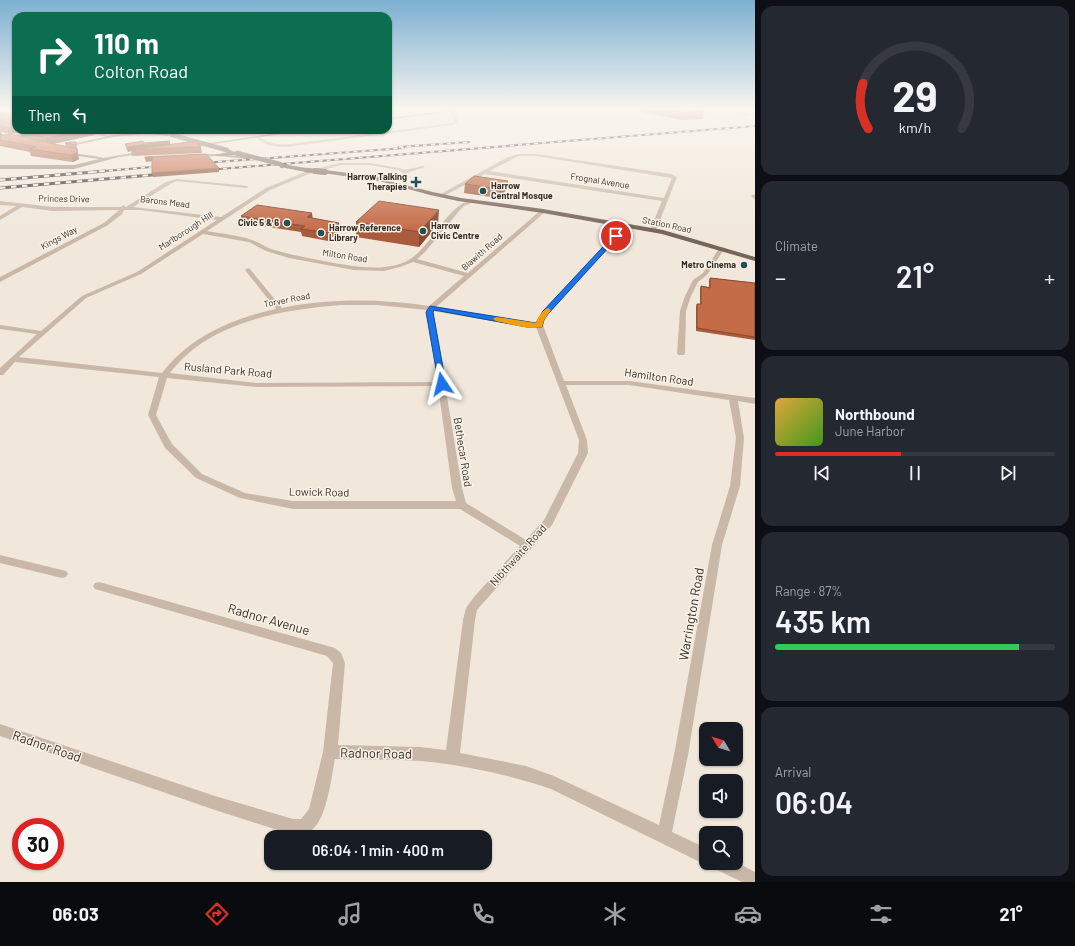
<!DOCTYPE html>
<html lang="en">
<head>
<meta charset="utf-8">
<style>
	:root { --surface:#171b24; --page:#242831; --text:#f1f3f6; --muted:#9ea1a6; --line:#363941; --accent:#d93025 }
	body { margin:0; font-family:Barlow,sans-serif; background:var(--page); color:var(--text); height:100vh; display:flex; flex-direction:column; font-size:15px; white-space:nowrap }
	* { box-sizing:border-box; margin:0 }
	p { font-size:13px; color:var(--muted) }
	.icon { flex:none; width:22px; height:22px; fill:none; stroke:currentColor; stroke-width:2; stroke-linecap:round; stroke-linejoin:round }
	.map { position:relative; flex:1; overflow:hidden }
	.details { display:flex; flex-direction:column; gap:6px; padding:6px; background:#0d0f14; width:320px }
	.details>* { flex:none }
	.hud { position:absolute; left:12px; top:12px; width:380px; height:122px; border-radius:12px; box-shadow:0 1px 3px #0004; background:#0b6e4f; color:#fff; overflow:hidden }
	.needle { width:26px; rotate:308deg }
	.controls { position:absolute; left:699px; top:722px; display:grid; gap:8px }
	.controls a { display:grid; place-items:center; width:44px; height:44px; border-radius:8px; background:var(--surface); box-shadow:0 1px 3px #0004; font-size:20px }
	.speed { position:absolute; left:12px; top:818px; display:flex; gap:8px; font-size:20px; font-weight:700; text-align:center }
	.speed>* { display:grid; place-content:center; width:52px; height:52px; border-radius:50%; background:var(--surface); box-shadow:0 1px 3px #0004; line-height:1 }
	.speed .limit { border:6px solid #d22; background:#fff; color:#111 }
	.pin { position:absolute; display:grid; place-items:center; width:34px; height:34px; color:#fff; margin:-17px; border:2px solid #fff; border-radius:50%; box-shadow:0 1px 4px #0007 }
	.me { position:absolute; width:44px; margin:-22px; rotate:350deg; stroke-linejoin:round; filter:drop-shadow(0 0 3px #0008) }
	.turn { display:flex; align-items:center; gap:14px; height:84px; padding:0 16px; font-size:18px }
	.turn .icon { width:52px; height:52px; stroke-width:2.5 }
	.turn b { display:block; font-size:28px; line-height:34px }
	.then { display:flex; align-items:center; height:38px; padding:0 16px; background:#0003; gap:8px; font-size:15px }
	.big { font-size:30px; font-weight:600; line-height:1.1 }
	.details .widget { flex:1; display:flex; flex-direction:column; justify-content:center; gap:6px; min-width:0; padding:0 14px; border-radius:12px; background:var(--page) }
	.details .dial { align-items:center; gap:0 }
	.dial svg { height:104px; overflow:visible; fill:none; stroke:var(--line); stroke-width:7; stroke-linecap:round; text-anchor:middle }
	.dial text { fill:var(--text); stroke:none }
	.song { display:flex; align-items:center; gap:12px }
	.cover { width:48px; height:48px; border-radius:6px; background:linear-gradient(135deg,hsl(40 70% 55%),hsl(100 70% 35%)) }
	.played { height:4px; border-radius:2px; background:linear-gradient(90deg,var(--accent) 45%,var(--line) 45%) }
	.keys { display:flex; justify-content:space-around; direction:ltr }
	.heat { display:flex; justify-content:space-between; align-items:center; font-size:22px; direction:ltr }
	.charge { height:6px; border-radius:3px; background:linear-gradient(90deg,#34c759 87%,var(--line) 0) }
	.trip { position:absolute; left:264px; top:830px; width:228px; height:40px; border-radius:12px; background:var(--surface); box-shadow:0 1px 3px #0004; font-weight:600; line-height:40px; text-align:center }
	.menu { display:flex; height:64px; justify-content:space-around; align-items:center; background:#090b0e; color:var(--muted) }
	.menu .icon { width:28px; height:28px }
	.menu .active { color:var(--accent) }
	.menu b { font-size:18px; color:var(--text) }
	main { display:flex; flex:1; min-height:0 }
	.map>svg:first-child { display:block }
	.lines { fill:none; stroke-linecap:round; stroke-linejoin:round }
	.street { fill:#c9b8a7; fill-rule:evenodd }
	.secondary { fill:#9d8779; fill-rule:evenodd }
	.primary { fill:#786559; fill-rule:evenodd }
	.rail-far1-casing { stroke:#362d28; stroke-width:2 }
	.rail-casing { stroke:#362d28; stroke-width:3 }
	.rail-far1 { stroke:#f9f2e7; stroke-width:1.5; stroke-dasharray:4; stroke-linecap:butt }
	.rail { stroke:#f9f2e7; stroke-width:2; stroke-dasharray:5.5; stroke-linecap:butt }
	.primary-bridge-far1 { stroke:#786559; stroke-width:4.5 }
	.primary-bridge { stroke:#786559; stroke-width:6 }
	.wall { fill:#a95c3d; fill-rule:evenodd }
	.shaded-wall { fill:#894b32 }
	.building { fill:#c46b47; stroke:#894b32 }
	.route { fill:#1a73e8; stroke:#114b97 }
	.slow { fill:#f59e0b }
	.poi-dot { fill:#1e5057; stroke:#f9f2e7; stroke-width:1.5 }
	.labels { text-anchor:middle; stroke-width:3; stroke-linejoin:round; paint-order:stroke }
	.far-poi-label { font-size:9px; font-weight:bold; fill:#362d28; stroke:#f9f2e7; text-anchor:end }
	.far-street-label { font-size:9px; fill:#362d28; stroke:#f9f2e7 }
	.street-label { font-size:11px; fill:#362d28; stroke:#f9f2e7 }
	.near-street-label { font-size:13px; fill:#362d28; stroke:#f9f2e7 }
</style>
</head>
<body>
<main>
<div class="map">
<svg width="755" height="882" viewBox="0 0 755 882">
	<rect width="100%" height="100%" fill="#f1e8db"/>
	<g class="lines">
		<path class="street" d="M735,108H739L748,115L745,116Z
			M453,110L455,111L458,121L453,125L286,147C274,147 264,145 255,137L258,136C269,144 279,145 291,144L452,123L454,121L451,111Z
			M80,130H87L113,137L111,138Z
			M0,133L18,137L19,138L17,139L0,135Z
			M518,154H536L671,174L677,177L656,230L653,232L650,230L662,201L485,174L442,197L437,196L508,157ZM519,156H536L672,178L664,198L489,171Z
			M339,163H370L399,168L405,170L423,166L425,167L407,173V184L409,186L407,187L403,184V178L386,181L384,180L399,177L403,173L398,170L370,165H341L309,174L270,190L207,231C222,234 238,235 252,240C259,242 265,247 271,249C287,254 303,257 319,260C346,265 387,275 412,258C434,242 445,208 472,199L475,201L474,202L464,206L460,210L425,252L417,259L468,273L541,210H545V212L436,307L527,323H536L538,319L612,238L622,224H626L627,225L616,240L543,320V325L564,381H629L755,398V404L738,401L744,438L740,486L722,545L688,755L672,832L706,848V863H708L706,864L700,862L551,789C511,775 464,765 421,761C393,759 364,760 335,759C331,778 327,822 309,832C304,835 298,834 293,835L215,810L0,736V724L215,796L293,819H301L309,809L323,752L333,663L327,656L95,589L93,586L95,583L99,582L335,648L341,653L345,663L338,745L420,747L446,750L463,620L466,608L474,597L520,546L460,509H293L240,498L196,478L165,448L148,415L159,377L15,362L3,375H0V368L37,334L0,329V325L41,331L82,296L137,272L217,220L141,210H124L122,214L108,225L0,282V277L104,223L119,210L53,211L22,207L0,220V216L16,206L0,205V201L53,207H121L123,205L126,207L166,182L177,179L248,186V187L246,188L177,181L170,184L133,207L221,217L266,188L305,172ZM203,234L249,242L266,251L289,258L354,270L384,271L400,267L413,262L464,276L429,306C380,299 331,298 282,308L250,269L248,268L245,270L276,309C233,318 189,337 162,373L19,357L86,298L141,274ZM340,305H377L427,310L426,312L438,382L256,383L170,373C208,322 280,310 340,305ZM433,311L527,327H536L579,440L578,453L544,520L526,540L466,503L462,488ZM167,378L256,387L438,386L452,488L456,501H293L245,493L202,474L172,444L156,415ZM566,385H629L729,400L736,438L730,486L712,545L674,755L659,825L554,776L526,766L460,753L475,620L477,610L552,525L588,453L587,440Z
			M754,194L755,195V200L751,196Z
			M720,247L725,248L707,275L698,282L691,296L686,311L685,353L684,355H678L677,353L680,311L685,296L693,280L703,273Z
			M0,555L62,570L66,571L68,574L66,577L62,578L0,563Z
			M736,862L755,872V882H742L715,869L713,863Z"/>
		<path class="secondary" d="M466,108H474L388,120V118Z
			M297,130H309L186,148L184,147Z
			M142,132L144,134L113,137L52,150L50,149L113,135Z
			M144,151L146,153L119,157L74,169H0V165H74L99,159L64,154L66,152L101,157L103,158Z
			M217,154L247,157L249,158L247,159L217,156L193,157L191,156L193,155Z"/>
		<path class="primary" d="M135,130L149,132L159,130L156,132L174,135L172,136L137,133Z
			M227,149L249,157V158L247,159L234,155L217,156L215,155L228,152L225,150Z
			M282,164L306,168L309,170L306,172L280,167V165Z
			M325,170L387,178L389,181L433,192L461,198L543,209L663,230L755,257V261L662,234L543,213L458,201L430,195L379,181L323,173V171Z"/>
		<g class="rail-far1-casing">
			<path id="rail-far1" d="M399,147L469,142
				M202,163L404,148
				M207,170L755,126
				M93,172L163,166"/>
		</g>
		<g class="rail-casing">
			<path id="rail" d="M0,180L105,171
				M0,188L163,174"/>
		</g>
		<use href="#rail-far1" class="rail-far1"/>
		<use href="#rail" class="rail"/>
		<path class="primary-bridge-far1" d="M172,135L227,150
			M237,153L280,164L282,166
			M306,170L325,172"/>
		<path class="primary-bridge" d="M315,171L325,172"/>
	</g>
	<path class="wall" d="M634,108H697L705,111L703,119L682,120L642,112Z
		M0,113L16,130L94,135L52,144L66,147L65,143L76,142L79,159L73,162L31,156L30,152L0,146ZM1,132L10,134L2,136ZM19,132L21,136L11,134Z
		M93,130H118L104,133Z
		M170,141V145L201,147L202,153L132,156L131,151L128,152L126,148L125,144Z
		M508,181L506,190L498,198L464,193L465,184Z
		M241,216L312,218L340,230L328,241L302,236L301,232L242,223Z
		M356,222L438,224L419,247L356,237Z
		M710,278L755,283V340L696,331V307L697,304H700V289L701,286L709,287V281Z"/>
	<path class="shaded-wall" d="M16,126V130H25H19V132L11,134L9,128Z
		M0,130L3,137L0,139Z
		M86,130H93L94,135L48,145L46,138Z
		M103,130H118L104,133Z
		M170,141V145L131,150V151L128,152L127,147Z
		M77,149L79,159L73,162L71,155Z
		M152,157L153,161L146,162L145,158Z
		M219,168V172L153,177L152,173Z
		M508,181L506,190L498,198L499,189Z
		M439,210L438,224L419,247V232Z
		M312,213L313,220L307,217Z
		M339,223L340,230L328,241V233Z"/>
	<path class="building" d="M660,108H697L705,111L684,113Z
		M16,112V126L9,128L0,126V113H12Z
		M19,130H86L46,138Z
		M10,134L77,149V152L71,155L29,149L36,147L0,140V136Z
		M143,141V143L170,141L127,147L125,144Z
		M196,141L201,147L131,150Z
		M70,142H76V145L65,143Z
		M206,154L219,168L152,173V157L145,158V157Z
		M474,176L508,181L499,189L465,184Z
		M379,201L439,210L419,232L356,222Z
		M257,205L312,213L307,217L339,223L328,233L301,229L305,226L241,216Z
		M710,278L755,283V337L697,328V304H701V286L710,288Z"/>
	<linearGradient id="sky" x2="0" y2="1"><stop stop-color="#7cb0d1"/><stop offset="0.47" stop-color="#f9f5ef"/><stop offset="1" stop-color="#f9f5ef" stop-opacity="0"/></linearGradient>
	<rect width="755" height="231" fill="url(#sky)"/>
	<path class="route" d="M614,235L619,236L548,314L544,320L542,327H527L434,310L433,312L446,384L445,386H439L426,312L430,306L536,323L543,311Z"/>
	<path class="slow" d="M548,308L551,310L544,320L542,327C527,330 511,324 496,321L493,319L496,317L536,323C537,318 543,310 548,308Z"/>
	<g class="poi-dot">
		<path d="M414 176h4v4h4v4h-4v4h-4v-4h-4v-4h4z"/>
		<circle cx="483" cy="191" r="4"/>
		<circle cx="287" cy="223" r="4"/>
		<circle cx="423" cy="231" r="4"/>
		<circle cx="321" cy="233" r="4"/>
		<circle cx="744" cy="265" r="4"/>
	</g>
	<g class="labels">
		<g class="far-poi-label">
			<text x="407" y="180">Harrow Talking<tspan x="407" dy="10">Therapies</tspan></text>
			<text x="491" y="189" text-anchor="start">Harrow<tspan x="491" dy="10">Central Mosque</tspan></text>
			<text x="279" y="226">Civic 5 &amp; 6</text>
			<text x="431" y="229" text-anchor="start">Harrow<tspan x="431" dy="10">Civic Centre</tspan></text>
			<text x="329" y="231" text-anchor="start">Harrow Reference<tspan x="329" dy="10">Library</tspan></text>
			<text x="736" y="268">Metro Cinema</text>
		</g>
		<g class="far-street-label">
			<text transform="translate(600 181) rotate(9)" y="3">Frognal Avenue</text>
			<text transform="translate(64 199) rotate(1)" y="3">Princes Drive</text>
			<text transform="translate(165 202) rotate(7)" y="3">Barons Mead</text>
			<text transform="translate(667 225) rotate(12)" y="3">Station Road</text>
			<text transform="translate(186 231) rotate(-33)" y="3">Marlborough Hill</text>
			<text transform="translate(59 238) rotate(-28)" y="3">Kings Way</text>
			<text transform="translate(482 252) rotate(-41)" y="3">Blawith Road</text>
			<text transform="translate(345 256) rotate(9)" y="3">Milton Road</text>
			<text transform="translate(287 300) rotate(-11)" y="3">Torver Road</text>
		</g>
		<g class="street-label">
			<text transform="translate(228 370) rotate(5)" y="4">Rusland Park Road</text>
			<text transform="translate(659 377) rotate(8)" y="4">Hamilton Road</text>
			<text transform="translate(463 452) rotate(81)" y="4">Bethecar Road</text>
			<text transform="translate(319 492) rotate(1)" y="4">Lowick Road</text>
			<text transform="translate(518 555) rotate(-48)" y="4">Nibthwaite Road</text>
		</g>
		<g class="near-street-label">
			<text transform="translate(691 614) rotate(-80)" y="5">Warrington Road</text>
			<text transform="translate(269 619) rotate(16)" y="5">Radnor Avenue</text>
			<text transform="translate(47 746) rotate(19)" y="5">Radnor Road</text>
			<text transform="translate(376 753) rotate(1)" y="5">Radnor Road</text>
		</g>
	</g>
</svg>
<div class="controls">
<a><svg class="needle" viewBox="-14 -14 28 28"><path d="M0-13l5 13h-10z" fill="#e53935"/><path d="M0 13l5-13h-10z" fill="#9ea1a6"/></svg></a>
<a><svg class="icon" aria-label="sound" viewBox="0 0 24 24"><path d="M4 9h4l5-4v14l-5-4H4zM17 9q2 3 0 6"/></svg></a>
<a><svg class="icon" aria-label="search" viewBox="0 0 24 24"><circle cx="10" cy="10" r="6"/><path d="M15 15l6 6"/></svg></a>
</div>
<div class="speed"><div class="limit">30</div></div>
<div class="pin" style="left:616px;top:236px;background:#d93025"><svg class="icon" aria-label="arrive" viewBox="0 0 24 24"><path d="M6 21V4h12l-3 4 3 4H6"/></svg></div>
<svg class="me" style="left:442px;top:384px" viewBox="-20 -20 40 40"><path d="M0-17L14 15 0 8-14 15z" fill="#1a73e8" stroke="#fff" stroke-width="4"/></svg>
<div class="trip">06:04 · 1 min · 400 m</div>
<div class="hud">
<div class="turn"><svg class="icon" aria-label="right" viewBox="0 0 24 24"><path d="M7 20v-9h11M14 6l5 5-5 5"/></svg><div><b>110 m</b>Colton Road</div></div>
<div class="then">Then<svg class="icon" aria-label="left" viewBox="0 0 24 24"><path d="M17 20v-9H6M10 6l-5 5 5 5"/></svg></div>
</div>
</div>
<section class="details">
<div class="widget dial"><svg viewBox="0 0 100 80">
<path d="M14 69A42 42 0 1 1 86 69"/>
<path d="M14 69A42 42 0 0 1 10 34" stroke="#d93025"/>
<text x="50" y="56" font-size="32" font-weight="700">29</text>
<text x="50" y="72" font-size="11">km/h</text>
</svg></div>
<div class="widget"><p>Climate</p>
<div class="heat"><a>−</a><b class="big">21°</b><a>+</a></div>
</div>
<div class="widget">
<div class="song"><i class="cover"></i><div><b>Northbound</b><p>June Harbor</p></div></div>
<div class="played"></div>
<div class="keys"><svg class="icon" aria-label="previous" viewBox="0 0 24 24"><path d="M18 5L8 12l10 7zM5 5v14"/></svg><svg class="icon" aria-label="pause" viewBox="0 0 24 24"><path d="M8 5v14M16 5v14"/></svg><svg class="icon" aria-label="next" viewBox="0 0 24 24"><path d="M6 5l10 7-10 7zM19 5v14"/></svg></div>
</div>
<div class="widget"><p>Range · 87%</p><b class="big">435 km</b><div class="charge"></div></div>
<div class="widget"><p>Arrival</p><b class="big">06:04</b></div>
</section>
</main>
<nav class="menu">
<b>06:03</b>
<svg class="icon active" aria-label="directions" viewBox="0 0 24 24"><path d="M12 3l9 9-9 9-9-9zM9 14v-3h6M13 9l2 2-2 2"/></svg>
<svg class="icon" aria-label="music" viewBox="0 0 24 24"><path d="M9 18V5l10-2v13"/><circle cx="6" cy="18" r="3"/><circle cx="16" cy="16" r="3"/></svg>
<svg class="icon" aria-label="phone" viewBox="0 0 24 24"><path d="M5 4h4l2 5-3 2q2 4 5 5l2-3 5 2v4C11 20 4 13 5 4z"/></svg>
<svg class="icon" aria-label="climate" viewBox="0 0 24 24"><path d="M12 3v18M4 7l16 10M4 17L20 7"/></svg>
<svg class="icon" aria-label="car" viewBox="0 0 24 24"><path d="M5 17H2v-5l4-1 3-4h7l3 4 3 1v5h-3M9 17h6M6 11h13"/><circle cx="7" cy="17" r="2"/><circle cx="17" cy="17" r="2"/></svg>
<svg class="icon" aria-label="filters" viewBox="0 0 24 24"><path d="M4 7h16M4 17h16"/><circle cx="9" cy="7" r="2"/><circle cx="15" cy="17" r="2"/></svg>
<b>21°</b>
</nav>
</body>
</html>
